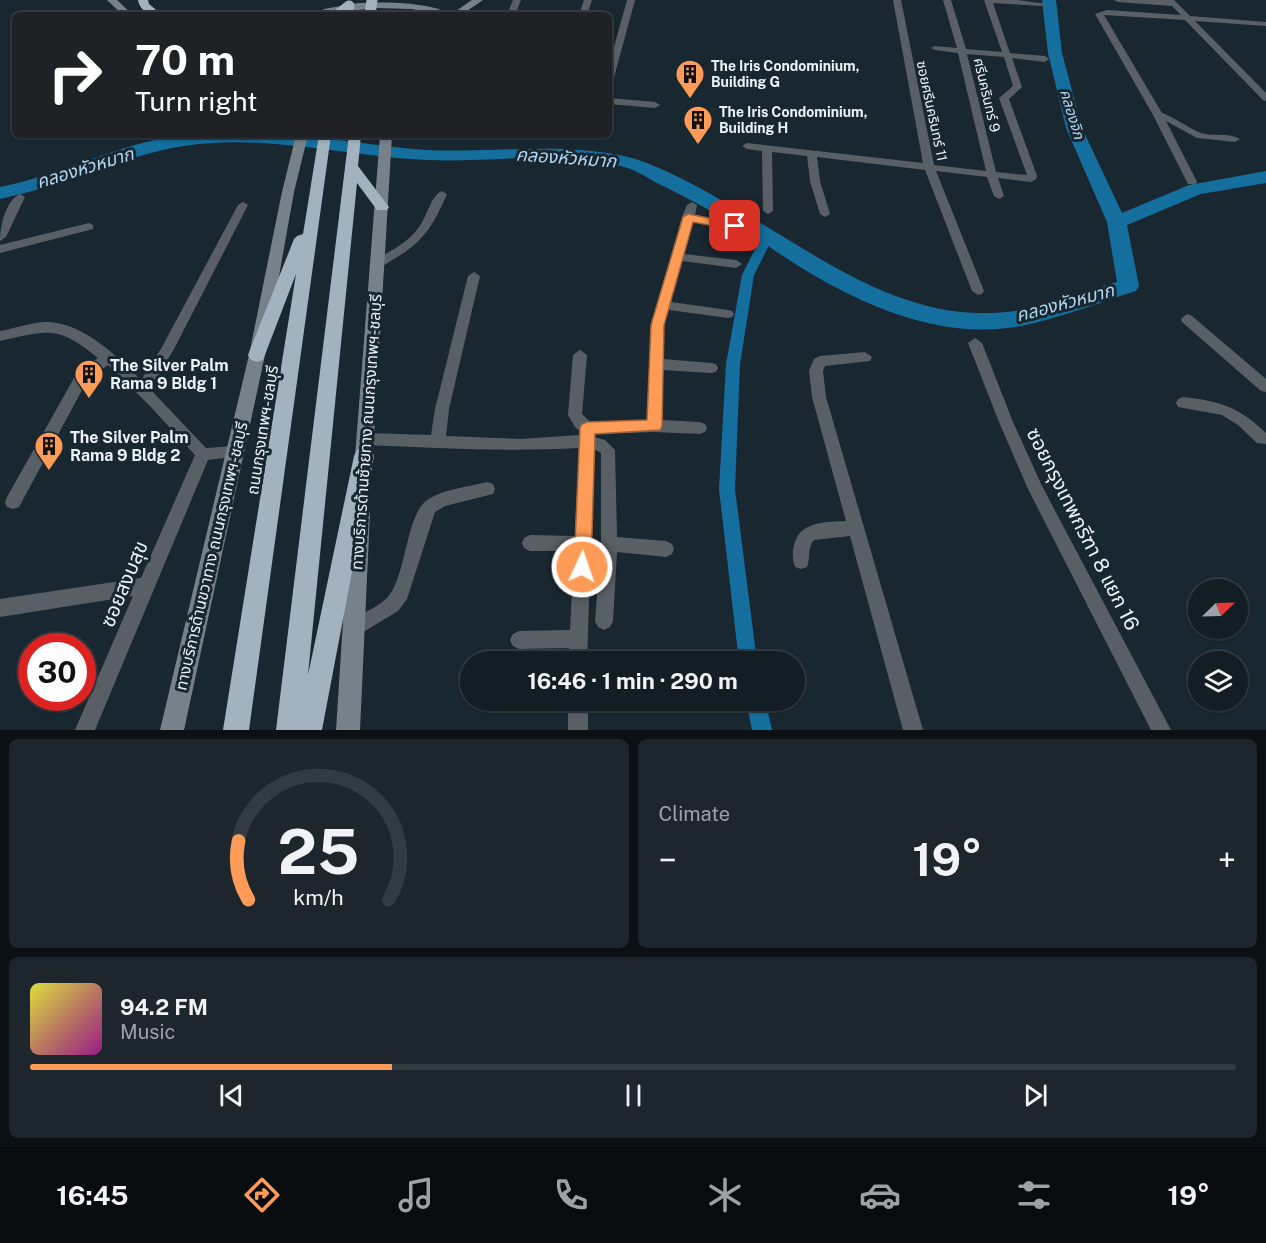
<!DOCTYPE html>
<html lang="en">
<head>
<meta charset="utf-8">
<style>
	:root { --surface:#131d24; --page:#1c262c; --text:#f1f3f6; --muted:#9da2a6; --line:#323b41; --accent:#fe9c57 }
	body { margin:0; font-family:"Public Sans","Noto Sans Thai",sans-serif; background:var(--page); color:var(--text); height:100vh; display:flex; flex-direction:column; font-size:22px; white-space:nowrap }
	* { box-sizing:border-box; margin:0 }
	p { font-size:20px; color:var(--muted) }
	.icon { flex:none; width:33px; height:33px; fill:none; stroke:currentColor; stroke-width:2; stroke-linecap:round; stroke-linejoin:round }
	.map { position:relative; height:730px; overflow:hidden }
	.sheet { display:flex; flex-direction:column; gap:9px; padding:9px; background:#0a1014; flex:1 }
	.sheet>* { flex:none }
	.banner { position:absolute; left:12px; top:12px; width:600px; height:126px; border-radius:9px; box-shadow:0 2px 4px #0004,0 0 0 2px var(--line); background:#202124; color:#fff; overflow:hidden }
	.needle { width:39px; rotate:67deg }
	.tools { position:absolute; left:1188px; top:579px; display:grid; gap:12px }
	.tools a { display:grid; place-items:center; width:60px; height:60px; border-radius:50%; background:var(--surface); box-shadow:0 2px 4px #0004,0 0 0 2px var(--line); font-size:30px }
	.speed { position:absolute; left:18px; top:633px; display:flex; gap:12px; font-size:30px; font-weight:700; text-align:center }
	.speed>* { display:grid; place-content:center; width:78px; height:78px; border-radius:50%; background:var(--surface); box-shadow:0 2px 4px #0004,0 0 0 2px var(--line); line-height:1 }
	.speed .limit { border:9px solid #d22; background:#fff; color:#111 }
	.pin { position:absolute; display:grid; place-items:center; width:51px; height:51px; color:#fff; margin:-26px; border-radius:12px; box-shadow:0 3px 9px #0006 }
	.me { position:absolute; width:66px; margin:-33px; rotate:3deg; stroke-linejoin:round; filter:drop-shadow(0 0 4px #0008) }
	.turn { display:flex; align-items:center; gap:21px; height:126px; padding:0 24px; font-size:27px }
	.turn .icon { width:78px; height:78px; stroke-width:2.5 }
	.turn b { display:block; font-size:42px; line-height:51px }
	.big { font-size:45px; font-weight:700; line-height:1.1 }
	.sheet .widget { flex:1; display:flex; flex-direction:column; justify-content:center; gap:9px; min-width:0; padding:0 21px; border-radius:9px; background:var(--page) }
	.sheet .dial { align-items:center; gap:0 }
	.dial svg { height:156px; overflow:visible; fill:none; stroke:var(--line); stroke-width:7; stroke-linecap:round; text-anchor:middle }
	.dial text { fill:var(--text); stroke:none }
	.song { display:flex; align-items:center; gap:18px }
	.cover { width:72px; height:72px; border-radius:9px; background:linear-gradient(135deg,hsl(60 70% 55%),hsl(310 70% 35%)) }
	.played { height:6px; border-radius:3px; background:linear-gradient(90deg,var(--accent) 30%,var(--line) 30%) }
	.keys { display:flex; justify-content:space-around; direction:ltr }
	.heat { display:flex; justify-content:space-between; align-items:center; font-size:33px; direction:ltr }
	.sheet .tiles { flex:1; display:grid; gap:9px; grid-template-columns:1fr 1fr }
	.widget:last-child { grid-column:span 2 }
	.trip { position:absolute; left:460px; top:651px; width:345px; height:60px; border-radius:30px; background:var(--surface); box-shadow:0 2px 4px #0004,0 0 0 2px var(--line); font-weight:700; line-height:60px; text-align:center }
	.tabs { display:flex; height:96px; justify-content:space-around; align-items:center; background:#080c0e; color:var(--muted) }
	.tabs .icon { width:42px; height:42px }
	.tabs .current { color:var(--accent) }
	.tabs b { font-size:27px; color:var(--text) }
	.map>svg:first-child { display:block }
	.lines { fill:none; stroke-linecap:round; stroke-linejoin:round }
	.canal { fill:#146f9e; fill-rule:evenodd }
	.river { fill:#146f9e; fill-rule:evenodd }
	.minor { fill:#596065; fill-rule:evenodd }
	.secondary { fill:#778189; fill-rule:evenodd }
	.motorway { fill:#a2b2be; fill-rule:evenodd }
	.motorway-bridge { stroke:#a2b2be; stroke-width:11 }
	.route { fill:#fe9c57; stroke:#a56539; stroke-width:1.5 }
	.labels { text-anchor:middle; stroke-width:6; stroke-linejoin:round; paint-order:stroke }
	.far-poi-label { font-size:14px; font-weight:bold; fill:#eaf3fa; stroke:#192730; text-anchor:start }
	.far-street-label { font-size:14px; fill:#eaf3fa; stroke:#192730 }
	.far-water-label { font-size:15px; font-style:italic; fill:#b1d8f2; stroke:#192730 }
	.poi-label { font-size:16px; font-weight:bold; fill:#eaf3fa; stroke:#192730; text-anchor:start }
	.street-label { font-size:16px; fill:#eaf3fa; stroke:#192730 }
	.water-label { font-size:18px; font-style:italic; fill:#b1d8f2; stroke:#192730 }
	.near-street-label { font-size:20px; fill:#eaf3fa; stroke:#192730 }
</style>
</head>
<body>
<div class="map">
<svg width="1266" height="730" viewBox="0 0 1266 730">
	<rect width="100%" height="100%" fill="#192730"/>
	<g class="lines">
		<path class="canal" d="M764,230L770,234L768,247L754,275L740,364L735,489L757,662H739L719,489L726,364L742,275L756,247L758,234Z
			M746,700H765L772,730H752Z"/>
		<path class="river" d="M1042,0H1056L1062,53L1082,128L1122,213L1189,185L1266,171V183L1201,194L1127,225L1139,286L1136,291C1098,303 1060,318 1021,326C933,343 841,296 771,248C734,223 696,202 657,183C646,177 636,170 624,167C561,149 492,163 428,160C346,157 265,133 184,146C121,156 63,186 0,199V187C63,175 122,141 186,135C199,134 214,135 227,135C250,135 274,134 297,135C340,139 383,147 426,150C492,153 558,142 624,156C659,164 704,190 735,208C825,259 910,329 1021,310C1053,304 1085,291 1117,282L1107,222L1066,128L1048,53Z"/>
		<path class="minor" d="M513,0H521L515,15H507Z
			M584,0H592L587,15H579Z
			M627,0H635L613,81L609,84V65Z
			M893,0H901L934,165L986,171L958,53L935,50L931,48L935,46L957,48L943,0H951L966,49L1002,52L984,0H1018L1046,4L1042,6L993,3L1010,53L1045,56L1049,59L1045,62L1012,58L1022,87L1009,99L1037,176L1036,179L1031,182L998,178L1004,196L999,199L994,196L987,177L936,171L984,291L982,294L978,295L972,291L925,170L817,157L820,181L830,214L825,217L820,214L810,181L807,156L772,152L773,211L768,214L763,211L762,151L747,149L742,146L747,143L923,163ZM967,54L1004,57L1013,86L999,98L1027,175L996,172Z
			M1114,0H1174L1190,16L1266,22V26L1195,21L1266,93V101L1263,100L1185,20L1104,15L1162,113C1176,118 1188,128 1201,133C1213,137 1229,132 1240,139L1235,142L1197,138L1166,121L1197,182L1196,184H1188L1187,182L1153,115L1095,14L1107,10L1181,15L1172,6L1118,2Z
			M609,98L655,102L660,105L655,108L609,104Z
			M442,191L447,194C434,224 424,242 394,259C387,263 381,269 373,267L371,264L373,261C389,252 408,243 419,227C427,217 431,195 442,191Z
			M20,194L25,197L6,237L0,241C0,226 6,200 20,194Z
			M243,202L248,205L174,349L150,389L206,448L234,446L239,448L241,452L239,456L208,460L95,730H75L133,596L0,617V599L141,578L195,455L149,405L108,365L88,379L19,507L13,509L7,507L5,502L7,497L78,371L98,358C58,325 48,330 0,341V331C16,328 34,321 51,322C85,325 118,357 141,380L162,347L238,205Z
			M692,202L697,205L695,215L734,223L740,226L734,229L693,221L684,254L736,260L742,264L736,268L682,261L671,302L728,310L732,311L734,314L732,317L728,318L669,310L664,325L663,359L711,363L716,364L718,368L716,372L711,373L663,370L661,420L700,422L705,424L707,428L705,432L700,434L654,432L594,434V437L605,440L615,450L617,537L666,541L672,544L674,549L672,554L666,557L617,552L613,621L610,627L604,630L598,627L595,621L601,544V453L594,449L587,662H569V648L519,649L513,646L510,640L513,634L519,631L570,630L574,551H530L524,548L522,543L524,538L530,535L575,536L579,448C508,452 437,448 366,445L361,443L359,439L361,435L366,433L431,435L435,409L468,276L474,272L480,276L449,409L446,436L521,439L579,435L580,431L575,427L568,415L573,355L580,350L587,355L582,414L590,422L647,420L652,325L682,217L687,205Z
			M89,223L93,225V229L0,253V245Z
			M1187,314L1192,316L1266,379V392L1261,391L1182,322L1181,319Z
			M975,338L982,343L1013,422L1042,486L1171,730H1151L1028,489L999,422L968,343Z
			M865,352L872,357L870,361L825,366L823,371L826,397L923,730H903L850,536L814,540C807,548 811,557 807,567L801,569L795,567C792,559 792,550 795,542C802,521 827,522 846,521L812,397L809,371L814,359L820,356Z
			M1183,397C1220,401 1239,407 1266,433V444L1257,443L1238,425L1222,415L1178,407L1176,403L1178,399Z
			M487,482L493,484L495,489L493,494L445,506L435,512L407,599L398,611L360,634L354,637L348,634L345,628L348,622C360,614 377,608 387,598C406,578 406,516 426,501C442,489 468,487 487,482Z
			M568,700H588V730H568Z"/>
		<path class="secondary" d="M107,0H117L133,15H123Z
			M472,0H483L461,15H450Z
			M358,3C385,2 412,2 439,9L443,15L411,9L376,8L313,15L324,9Z
			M296,135H308L294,192L265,355L184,730H160L249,355L282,192Z
			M380,135H392L372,469L370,475L363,477L356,475L354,469Z
			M360,504L367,507L370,513L360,730H336L350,513L353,507Z"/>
		<path class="motorway" d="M138,0H148L149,4L162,15C151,15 140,12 138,0Z
			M319,135H331L249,730H223L296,274L263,360L257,362L251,360L248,355L294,239L297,236L303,234Z
			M349,135H361L358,166L389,207L387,210H377L357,183L308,675L354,456L357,450L364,448L371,450L374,456L322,730H276Z"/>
		<path class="motorway-bridge" d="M338,15L349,6
			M370,15L372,0"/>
	</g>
	<path class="route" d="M688,214L735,223L740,226L735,230L693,222L664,325L662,426L660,430L595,434L591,567L588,573L582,575L576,573L574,567L580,428L582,424L587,422L647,420L651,325L683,217Z"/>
	<defs>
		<g id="building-pin" transform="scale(1.5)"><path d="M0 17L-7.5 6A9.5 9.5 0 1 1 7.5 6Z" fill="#fe9c57" stroke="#192730"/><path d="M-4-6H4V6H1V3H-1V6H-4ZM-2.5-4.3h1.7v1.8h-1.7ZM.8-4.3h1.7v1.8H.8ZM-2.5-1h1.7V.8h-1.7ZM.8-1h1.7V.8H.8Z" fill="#111"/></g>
	</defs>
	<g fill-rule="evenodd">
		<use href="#building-pin" x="690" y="74"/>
		<use href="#building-pin" x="698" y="120"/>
		<use href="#building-pin" x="89" y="374"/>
		<use href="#building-pin" x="49" y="446"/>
	</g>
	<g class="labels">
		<g class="far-poi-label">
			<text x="711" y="71">The Iris Condominium,<tspan x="711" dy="16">Building G</tspan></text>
			<text x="719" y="117">The Iris Condominium,<tspan x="719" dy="16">Building H</tspan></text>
		</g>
		<g class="far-street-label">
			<text transform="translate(987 95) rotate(77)" y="5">ศรีนครินทร์ 9</text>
			<text transform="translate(932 111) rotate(78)" y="5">ซอยศรีนครินทร์ 11</text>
		</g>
		<g class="far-water-label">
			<text transform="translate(1072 114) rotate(73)" y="5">คลองจิก</text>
		</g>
		<g class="poi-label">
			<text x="110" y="371">The Silver Palm<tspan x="110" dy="18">Rama 9 Bldg 1</tspan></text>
			<text x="70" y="443">The Silver Palm<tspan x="70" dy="18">Rama 9 Bldg 2</tspan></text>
		</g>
		<g class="street-label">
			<text transform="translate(262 430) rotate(-81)" y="6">ถนนกรุงเทพฯ-ชลบุรี</text>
			<text transform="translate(366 432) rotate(-86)" y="6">ทางบริการด้านซ้ายทาง ถนนกรุงเทพฯ-ชลบุรี</text>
			<text transform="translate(211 556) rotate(-77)" y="6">ทางบริการด้านขวาทาง ถนนกรุงเทพฯ-ชลบุรี</text>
		</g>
		<g class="water-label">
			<text transform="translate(566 158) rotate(4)" y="6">คลองหัวหมาก</text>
			<text transform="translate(85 168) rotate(-17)" y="6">คลองหัวหมาก</text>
			<text transform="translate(1065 303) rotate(-15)" y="6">คลองหัวหมาก</text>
		</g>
		<g class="near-street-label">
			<text transform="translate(1083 529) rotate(63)" y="7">ซอยกรุงเทพกรีฑา 8 แยก 16</text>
			<text transform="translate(124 584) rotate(-67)" y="7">ซอยสงบสุข</text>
		</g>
	</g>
</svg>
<div class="tools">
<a><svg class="needle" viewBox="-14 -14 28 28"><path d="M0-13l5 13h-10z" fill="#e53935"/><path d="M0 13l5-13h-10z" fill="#9da2a6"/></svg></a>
<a><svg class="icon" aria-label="layers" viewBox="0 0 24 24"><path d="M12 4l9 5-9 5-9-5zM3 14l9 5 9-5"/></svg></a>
</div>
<div class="speed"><div class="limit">30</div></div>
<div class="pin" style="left:735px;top:226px;background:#d93025"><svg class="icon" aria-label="arrive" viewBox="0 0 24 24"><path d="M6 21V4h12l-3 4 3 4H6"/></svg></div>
<svg class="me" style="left:582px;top:567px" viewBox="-20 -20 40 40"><circle r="17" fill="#fe9c57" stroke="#fff" stroke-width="3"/><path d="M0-11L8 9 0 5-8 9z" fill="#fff"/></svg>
<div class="trip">16:46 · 1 min · 290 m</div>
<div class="banner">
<div class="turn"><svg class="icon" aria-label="right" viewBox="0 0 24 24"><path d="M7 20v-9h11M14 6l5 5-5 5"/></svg><div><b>70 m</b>Turn right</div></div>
</div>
</div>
<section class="sheet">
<div class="tiles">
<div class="widget dial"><svg viewBox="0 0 100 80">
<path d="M14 69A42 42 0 1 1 86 69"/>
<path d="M14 69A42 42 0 0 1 9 39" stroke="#fe9c57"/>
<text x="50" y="56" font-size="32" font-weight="700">25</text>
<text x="50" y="72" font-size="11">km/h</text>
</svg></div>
<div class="widget"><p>Climate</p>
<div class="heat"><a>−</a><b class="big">19°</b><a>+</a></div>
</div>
<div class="widget">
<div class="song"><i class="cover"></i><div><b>94.2 FM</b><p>Music</p></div></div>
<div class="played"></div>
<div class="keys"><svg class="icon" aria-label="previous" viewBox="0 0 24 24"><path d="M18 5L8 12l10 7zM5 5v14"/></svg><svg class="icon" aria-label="pause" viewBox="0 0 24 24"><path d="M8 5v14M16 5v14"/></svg><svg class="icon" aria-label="next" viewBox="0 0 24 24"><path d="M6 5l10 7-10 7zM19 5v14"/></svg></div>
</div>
</div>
</section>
<nav class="tabs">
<b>16:45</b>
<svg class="icon current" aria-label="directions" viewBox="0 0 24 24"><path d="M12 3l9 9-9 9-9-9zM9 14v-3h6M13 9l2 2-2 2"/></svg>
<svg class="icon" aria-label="music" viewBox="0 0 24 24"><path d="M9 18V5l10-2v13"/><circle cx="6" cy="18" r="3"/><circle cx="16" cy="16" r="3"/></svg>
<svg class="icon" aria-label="phone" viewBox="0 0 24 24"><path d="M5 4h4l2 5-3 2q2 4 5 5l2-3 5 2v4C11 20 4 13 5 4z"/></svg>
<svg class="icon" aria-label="climate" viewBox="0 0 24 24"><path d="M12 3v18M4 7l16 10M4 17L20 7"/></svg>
<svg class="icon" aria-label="car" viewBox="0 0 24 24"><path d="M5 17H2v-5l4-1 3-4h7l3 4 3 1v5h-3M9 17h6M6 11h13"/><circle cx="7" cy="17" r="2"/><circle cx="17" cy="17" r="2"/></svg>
<svg class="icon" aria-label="filters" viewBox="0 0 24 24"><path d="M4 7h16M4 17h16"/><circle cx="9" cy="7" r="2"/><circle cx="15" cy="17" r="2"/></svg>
<b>19°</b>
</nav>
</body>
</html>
